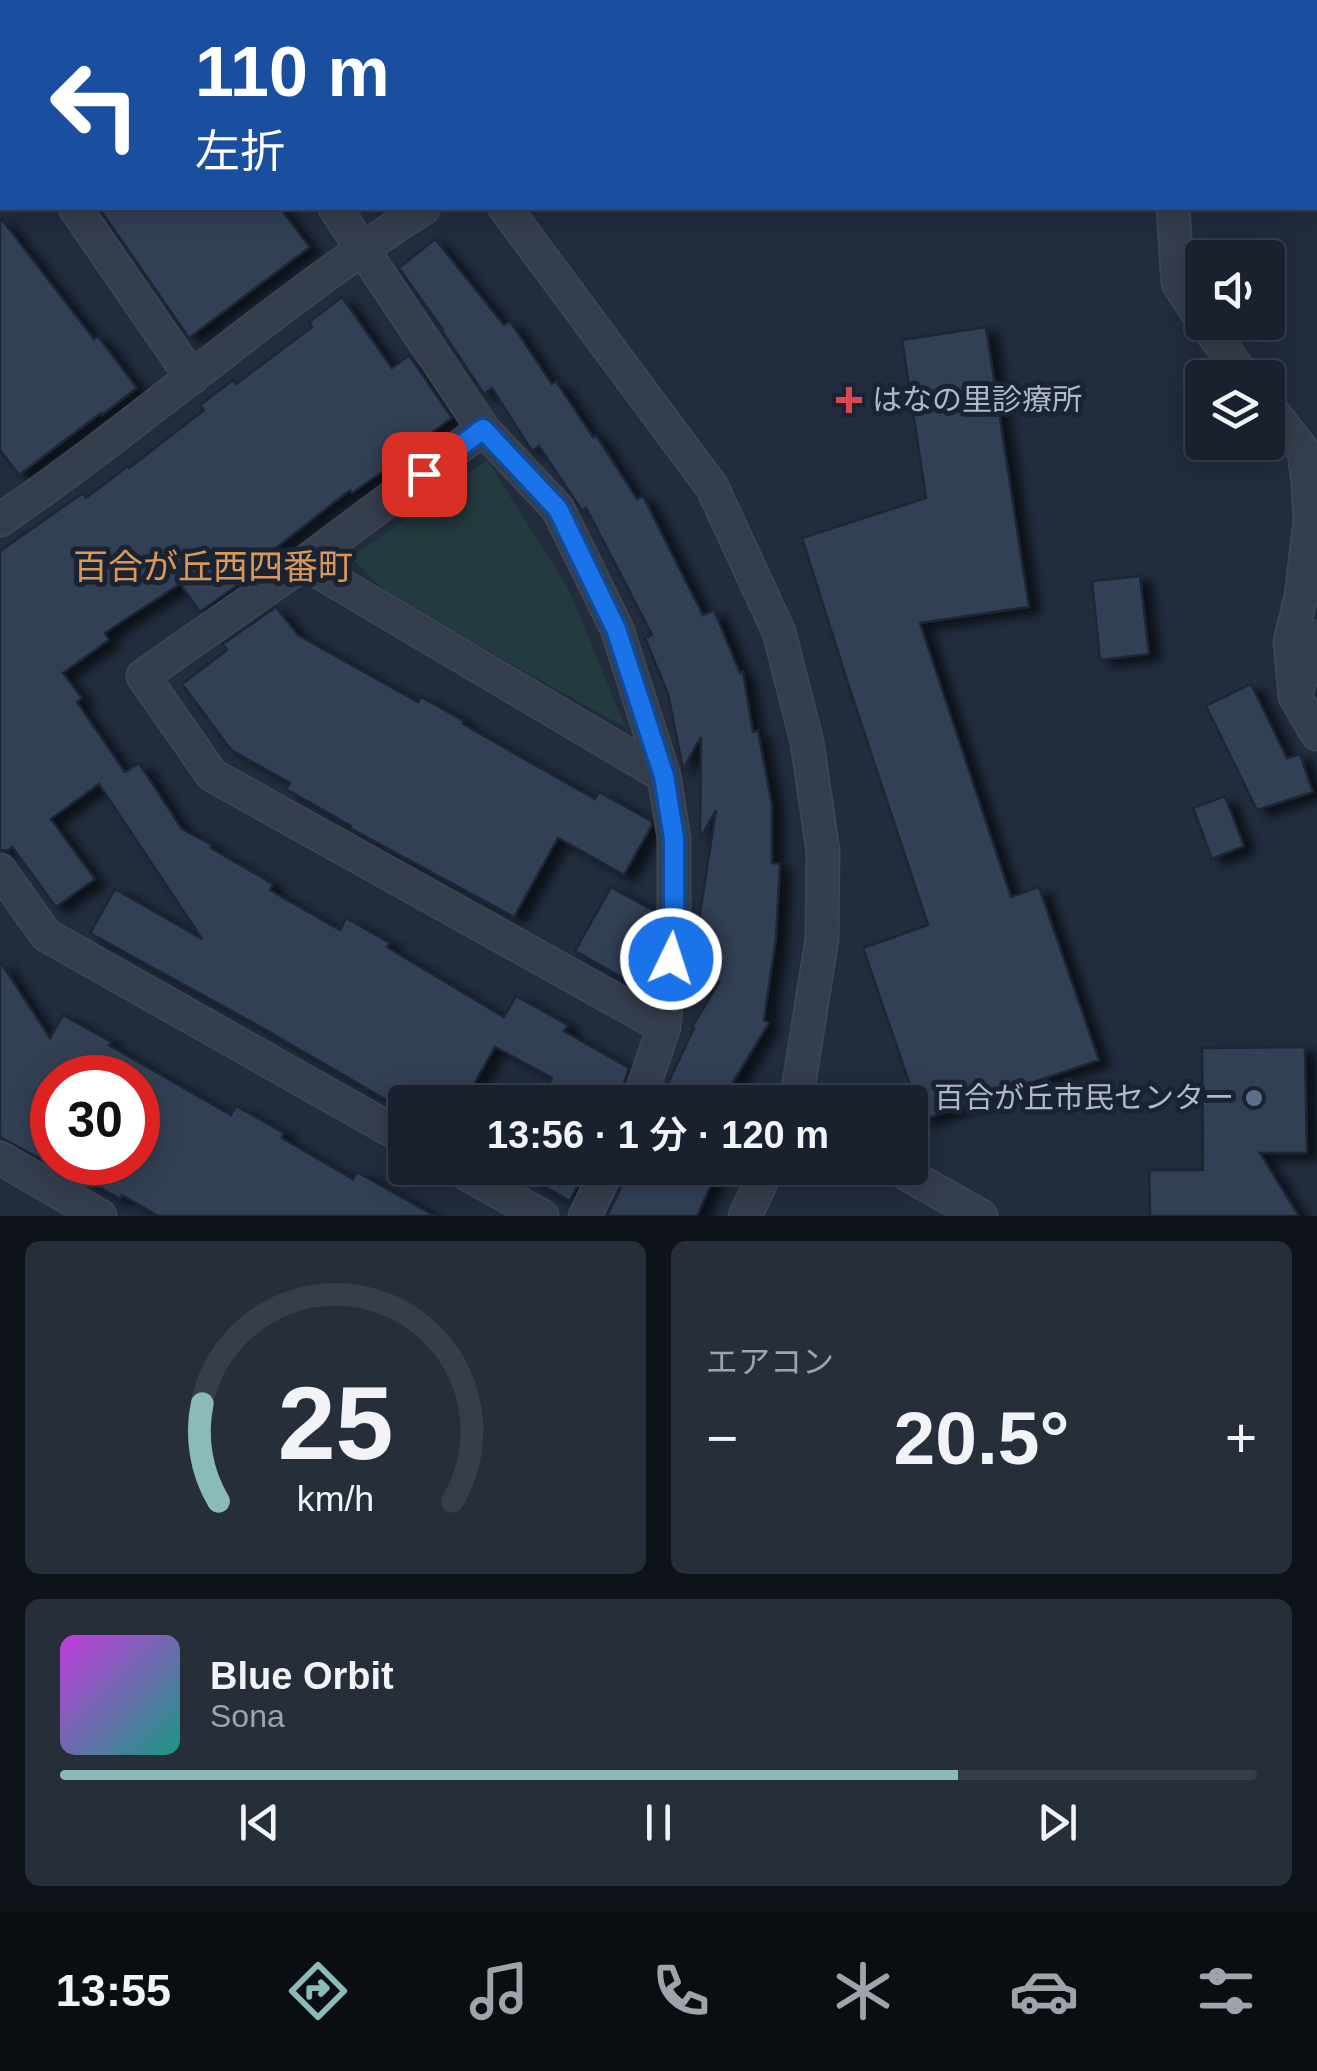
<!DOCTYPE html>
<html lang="ja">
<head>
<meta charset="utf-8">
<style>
	:root { --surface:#19212e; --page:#262e3a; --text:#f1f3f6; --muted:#9fa3aa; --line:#373e4a; --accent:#8bbbb9 }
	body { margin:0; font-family:Helvetica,"Noto Sans JP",sans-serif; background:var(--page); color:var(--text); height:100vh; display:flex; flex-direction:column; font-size:38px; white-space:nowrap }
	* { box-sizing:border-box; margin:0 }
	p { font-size:32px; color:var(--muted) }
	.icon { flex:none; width:55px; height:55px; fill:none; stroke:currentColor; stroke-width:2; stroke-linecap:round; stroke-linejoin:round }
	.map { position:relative; height:1216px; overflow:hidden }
	.drawer { display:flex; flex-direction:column; gap:25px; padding:25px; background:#0e1219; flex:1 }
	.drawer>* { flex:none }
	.top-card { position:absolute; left:0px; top:0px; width:1318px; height:210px; box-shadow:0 5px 25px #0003,0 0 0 2px var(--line); background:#1a4fa0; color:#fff; overflow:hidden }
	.buttons { position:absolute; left:1185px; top:240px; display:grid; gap:20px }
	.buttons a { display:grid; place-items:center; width:100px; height:100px; border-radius:10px; background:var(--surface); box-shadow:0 5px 25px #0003,0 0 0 2px var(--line); font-size:50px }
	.speed { position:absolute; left:30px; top:1055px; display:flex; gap:20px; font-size:50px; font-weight:700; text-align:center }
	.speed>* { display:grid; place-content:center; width:130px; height:130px; border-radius:50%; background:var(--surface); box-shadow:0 5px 25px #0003,0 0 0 2px var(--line); line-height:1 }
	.speed .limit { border:15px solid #d22; background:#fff; color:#111 }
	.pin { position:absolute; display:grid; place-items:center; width:85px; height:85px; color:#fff; margin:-42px; border-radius:20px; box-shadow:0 5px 15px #0006 }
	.me { position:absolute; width:110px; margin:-55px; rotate:4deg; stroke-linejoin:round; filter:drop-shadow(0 0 8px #0008) }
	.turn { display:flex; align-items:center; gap:35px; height:210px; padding:0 30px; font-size:45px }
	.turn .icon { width:130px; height:130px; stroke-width:2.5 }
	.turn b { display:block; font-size:70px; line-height:85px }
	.big { font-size:75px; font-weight:600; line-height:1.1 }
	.drawer .widget { flex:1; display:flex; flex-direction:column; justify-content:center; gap:15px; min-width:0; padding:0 35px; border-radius:15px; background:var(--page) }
	.drawer .dial { align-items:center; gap:0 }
	.dial svg { height:260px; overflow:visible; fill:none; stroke:var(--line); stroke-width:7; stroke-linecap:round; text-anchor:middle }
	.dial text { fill:var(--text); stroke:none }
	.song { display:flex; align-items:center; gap:30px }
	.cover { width:120px; height:120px; border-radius:15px; background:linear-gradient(135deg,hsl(290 70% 55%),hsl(170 70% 35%)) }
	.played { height:10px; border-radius:5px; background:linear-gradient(90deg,var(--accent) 75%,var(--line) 75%) }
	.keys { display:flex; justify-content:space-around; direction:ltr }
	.heat { display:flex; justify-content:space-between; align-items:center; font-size:55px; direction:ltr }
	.drawer .tiles { flex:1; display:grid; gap:25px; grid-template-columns:1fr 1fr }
	.widget:last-child { grid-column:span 2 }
	.trip { position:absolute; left:388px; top:1085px; width:540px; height:100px; border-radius:10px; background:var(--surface); box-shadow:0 5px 25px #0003,0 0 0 2px var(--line); font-weight:600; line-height:100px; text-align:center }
	.dock { display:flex; height:160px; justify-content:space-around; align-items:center; background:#0a0d12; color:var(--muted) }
	.dock .icon { width:70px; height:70px }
	.dock .active { color:var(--accent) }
	.dock b { font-size:45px; color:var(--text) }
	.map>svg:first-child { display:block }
	.green { fill:#233a3e }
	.building { fill:#324054; stroke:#1c2534; stroke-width:2.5; filter:url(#shadow) }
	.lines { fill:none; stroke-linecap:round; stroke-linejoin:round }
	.minor-casing { stroke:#3e4756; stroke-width:35 }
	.minor { stroke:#353e4d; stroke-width:32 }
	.route-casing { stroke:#114b97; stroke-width:25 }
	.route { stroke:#1a73e8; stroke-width:18 }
	.health-dot { fill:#e0444e; stroke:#1a2332; stroke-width:4 }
	.service-dot { fill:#5c6f8a; stroke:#1a2332; stroke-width:4 }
	.labels { text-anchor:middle; stroke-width:10; stroke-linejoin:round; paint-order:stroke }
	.poi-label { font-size:30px; fill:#b0b9c9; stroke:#1a2332; text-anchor:start }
	.quarter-label { font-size:35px; fill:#dc9657; stroke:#1a2332 }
</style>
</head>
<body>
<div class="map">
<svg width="1317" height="1216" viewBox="0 0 1317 1216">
	<defs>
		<filter id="shadow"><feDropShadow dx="11" dy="6" stdDeviation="5" flood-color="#0009"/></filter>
	</defs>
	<rect width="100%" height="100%" fill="#212c3d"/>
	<path class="green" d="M487,460L568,588L626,728L390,596L351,558Z"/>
	<path class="building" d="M99,208H280L310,247L189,338Z
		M0,217L94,339L98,336L137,388L102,415L101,413L19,475L0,450Z
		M435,239L504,325L510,321L552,384L556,381L593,437L596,435L637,499L643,496L703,615L714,610L740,673L743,672L753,732L758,731L772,805V863L780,864L776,939L764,1020L769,1023L721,1102H659L694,1028L692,1027L719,982L690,977L716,810L700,839L701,737L683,769L668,694L645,638L652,635L586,508L582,511L539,446L532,451L492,388L484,394L442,331L443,330L399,268Z
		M342,297L392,368L409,355L452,418L398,457L400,460L352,493L350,490L248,570L252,575L200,612L180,584L105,633L109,640L63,673L82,698L77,702L125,772L139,763L182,829L212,845L211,848L273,884L270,890L340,930L346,918L390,943L387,947L504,1017L516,996L568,1025L564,1031L629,1068L618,1102H538L552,1078L495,1047L464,1102H390L266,1030L90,933L115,889L202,939L99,784L51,819L95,879L56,907L12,847L7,851L0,850V551L83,493L86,498L128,466L129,468L204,410L200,405L233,380L236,384L312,327L309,322Z
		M986,327L1029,607L920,623L1011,897L1039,887L1099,1060L922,1120L863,948L928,925L848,684L802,538L926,498L902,340Z
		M1140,576L1149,654L1100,660L1092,581Z
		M276,607L298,635L418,702L421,697L464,721L463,724L595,799L599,792L651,821L652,825L624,875L558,838L514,917L350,828L351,826L286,789L290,783L231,750L182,684L227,650L223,644Z
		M1251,684L1287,758L1300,754L1313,792L1257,810L1206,706Z
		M1225,796L1244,846L1212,859L1193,808Z
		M611,887L654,911V922L623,978L575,951Z
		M0,961L50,1038L63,1015L111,1042L109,1045L231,1115L236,1106L284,1133L282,1138L353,1179L357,1172L435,1216H158L122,1195L120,1199L56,1162H138V1078H52V1165L0,1137Z
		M1305,1047L1307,1153H1260L1299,1216H1150L1149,1170H1203L1202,1048Z
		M511,1168H586L570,1201Z
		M628,1168H701L716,1174L697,1216H607L626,1177Z"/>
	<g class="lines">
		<g class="minor-casing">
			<path id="minor" d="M191,0L192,2
				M361,0L363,2
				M1210,0L1211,2
				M448,2L451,0
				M0,100L2,104
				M75,208L192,378
				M335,208L483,429L558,509L617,629L664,776L674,838V925L664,1027L638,1102
				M505,208L712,487L779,632L807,742L823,851L822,939L796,1102
				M1173,208L1178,283L1202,320
				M1204,322L1245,378
				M1268,406L1304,452L1308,482L1310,520L1301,597L1290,642L1295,696L1317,734
				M483,429L304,563L664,776
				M0,520C145,421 276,302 424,208
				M304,563L143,676L212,775L664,1027
				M1298,687L1317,637
				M0,870L46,935L405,1138
				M0,1158L100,1216
				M456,1168L542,1216
				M896,1168L981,1216
				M585,1216L608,1168
				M745,1216L768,1168"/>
		</g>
		<use href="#minor" class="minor"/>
	</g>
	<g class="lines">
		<g class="route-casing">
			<path id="route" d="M424,474L483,429L558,509L616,629L664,776L674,838V925L671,959"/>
		</g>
		<use href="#route" class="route"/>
	</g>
	<path class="health-dot" d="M844 385h10v10h10v10h-10v10h-10v-10h-10v-10h10z"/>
	<circle class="service-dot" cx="1254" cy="1098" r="10"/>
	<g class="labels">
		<g class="poi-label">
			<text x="872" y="410">はなの里診療所</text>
			<text x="1234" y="1108" text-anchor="end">百合が丘市民センター</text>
		</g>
		<g class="quarter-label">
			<text x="213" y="579">百合が丘西四番町</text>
		</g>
	</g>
</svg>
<div class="buttons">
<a><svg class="icon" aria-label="sound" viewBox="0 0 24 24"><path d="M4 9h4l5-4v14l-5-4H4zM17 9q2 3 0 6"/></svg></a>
<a><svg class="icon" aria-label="layers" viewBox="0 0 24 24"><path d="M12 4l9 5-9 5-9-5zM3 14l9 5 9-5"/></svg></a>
</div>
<div class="speed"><div class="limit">30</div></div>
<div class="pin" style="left:424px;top:474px;background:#d93025"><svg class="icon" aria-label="arrive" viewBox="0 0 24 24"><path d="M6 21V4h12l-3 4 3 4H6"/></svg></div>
<svg class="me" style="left:671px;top:959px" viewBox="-20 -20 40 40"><circle r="17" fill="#1a73e8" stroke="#fff" stroke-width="3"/><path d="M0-11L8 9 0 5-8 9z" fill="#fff"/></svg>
<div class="trip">13:56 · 1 分 · 120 m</div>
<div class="top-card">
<div class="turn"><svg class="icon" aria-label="left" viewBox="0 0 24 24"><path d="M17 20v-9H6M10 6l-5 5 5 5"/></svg><div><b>110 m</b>左折</div></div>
</div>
</div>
<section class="drawer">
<div class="tiles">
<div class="widget dial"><svg viewBox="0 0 100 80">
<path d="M14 69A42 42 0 1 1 86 69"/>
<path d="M14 69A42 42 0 0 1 9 39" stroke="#8bbbb9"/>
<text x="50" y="56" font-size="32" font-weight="700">25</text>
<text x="50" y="72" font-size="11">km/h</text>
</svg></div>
<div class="widget"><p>エアコン</p>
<div class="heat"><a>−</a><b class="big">20.5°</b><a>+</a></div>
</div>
<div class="widget">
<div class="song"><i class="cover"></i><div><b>Blue Orbit</b><p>Sona</p></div></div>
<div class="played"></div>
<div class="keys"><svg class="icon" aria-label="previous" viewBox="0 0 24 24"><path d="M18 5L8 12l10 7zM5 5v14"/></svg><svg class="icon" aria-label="pause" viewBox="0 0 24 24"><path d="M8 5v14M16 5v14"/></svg><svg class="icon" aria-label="next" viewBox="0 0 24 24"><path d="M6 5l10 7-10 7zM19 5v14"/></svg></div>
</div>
</div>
</section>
<nav class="dock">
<b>13:55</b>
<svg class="icon active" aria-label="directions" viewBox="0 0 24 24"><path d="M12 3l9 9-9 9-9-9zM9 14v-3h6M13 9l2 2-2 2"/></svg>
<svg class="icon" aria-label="music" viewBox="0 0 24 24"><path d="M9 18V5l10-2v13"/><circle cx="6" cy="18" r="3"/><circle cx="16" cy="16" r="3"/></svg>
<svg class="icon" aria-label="phone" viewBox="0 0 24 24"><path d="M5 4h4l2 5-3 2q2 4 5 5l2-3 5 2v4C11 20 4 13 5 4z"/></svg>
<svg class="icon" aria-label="climate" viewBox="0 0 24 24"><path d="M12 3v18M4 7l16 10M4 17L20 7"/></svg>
<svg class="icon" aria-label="car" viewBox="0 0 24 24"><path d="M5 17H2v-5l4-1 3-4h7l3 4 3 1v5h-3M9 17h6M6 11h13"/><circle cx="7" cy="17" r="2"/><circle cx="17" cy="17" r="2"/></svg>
<svg class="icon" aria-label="filters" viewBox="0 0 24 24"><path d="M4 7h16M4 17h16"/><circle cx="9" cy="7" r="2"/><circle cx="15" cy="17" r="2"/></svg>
</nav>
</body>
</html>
